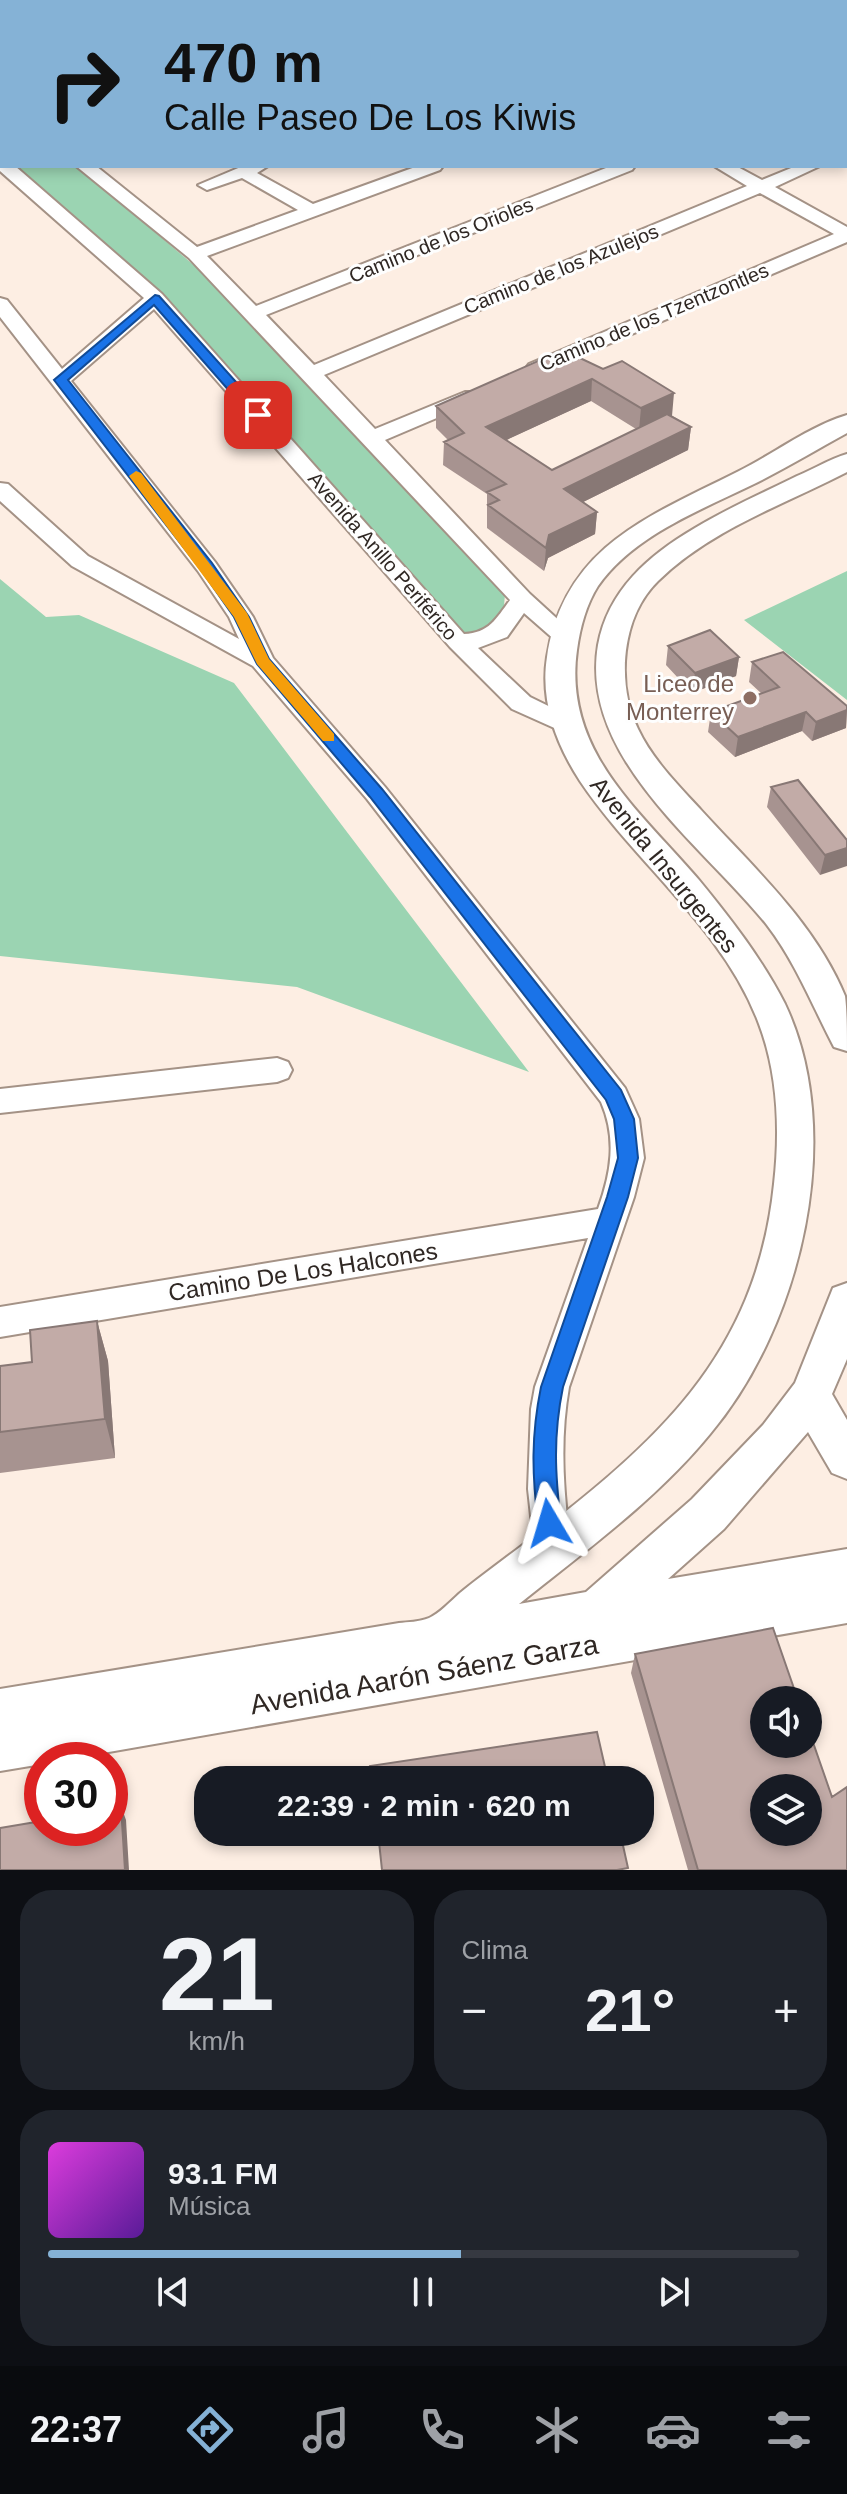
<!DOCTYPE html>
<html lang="es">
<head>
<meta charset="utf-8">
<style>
	:root { --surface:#171b24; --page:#20242c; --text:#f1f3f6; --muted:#9ea1a6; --line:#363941; --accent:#85b2d6 }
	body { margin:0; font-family:Arial,sans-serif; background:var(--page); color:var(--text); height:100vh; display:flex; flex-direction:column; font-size:30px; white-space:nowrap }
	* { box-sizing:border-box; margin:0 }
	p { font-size:26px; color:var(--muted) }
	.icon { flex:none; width:44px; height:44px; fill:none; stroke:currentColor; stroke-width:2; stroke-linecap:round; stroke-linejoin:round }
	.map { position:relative; height:1870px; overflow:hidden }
	.details { display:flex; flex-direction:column; gap:20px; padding:20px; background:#0d0f14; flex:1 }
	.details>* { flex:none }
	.top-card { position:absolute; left:0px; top:0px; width:848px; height:168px; box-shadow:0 4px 12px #0003; background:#85b2d6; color:#111; overflow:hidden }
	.buttons { position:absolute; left:750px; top:1686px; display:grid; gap:16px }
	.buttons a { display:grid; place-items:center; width:72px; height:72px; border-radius:50%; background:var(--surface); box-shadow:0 4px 12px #0003; font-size:40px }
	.speed { position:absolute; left:24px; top:1742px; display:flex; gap:16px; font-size:40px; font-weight:700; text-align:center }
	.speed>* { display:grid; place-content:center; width:104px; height:104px; border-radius:50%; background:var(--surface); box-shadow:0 4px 12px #0003; line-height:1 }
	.speed .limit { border:12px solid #d22; background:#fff; color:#111 }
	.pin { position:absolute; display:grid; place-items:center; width:68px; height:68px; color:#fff; margin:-34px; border-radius:16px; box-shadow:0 4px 12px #0006 }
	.me { position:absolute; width:88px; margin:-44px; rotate:353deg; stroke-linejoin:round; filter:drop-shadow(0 0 6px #0008) }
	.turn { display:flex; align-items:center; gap:28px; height:168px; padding:0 32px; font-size:36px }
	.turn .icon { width:104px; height:104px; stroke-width:2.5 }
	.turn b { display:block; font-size:56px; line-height:68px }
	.big { font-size:60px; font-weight:600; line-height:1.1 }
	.details .card { flex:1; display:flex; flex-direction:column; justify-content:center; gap:12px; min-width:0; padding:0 28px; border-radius:32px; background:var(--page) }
	.details .dial { align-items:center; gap:0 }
	.dial b { font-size:104px; line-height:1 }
	.song { display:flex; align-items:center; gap:24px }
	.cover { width:96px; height:96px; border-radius:12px; background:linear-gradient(135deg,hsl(300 70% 55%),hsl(270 70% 35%)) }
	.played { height:8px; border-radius:4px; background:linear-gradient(90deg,var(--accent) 55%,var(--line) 55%) }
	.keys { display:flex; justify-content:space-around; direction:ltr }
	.heat { display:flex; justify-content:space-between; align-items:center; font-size:44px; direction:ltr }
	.details .tiles { flex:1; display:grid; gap:20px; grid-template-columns:1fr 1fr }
	.card:last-child { grid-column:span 2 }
	.trip { position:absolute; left:194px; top:1766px; width:460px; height:80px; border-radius:32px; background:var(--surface); box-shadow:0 4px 12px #0003; font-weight:600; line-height:80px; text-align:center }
	.menu { display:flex; height:128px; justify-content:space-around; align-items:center; background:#090b0e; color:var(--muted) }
	.menu .icon { width:56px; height:56px }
	.menu .selected { color:var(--accent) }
	.menu b { font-size:36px; color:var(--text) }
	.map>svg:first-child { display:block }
	.green { fill:#9bd4b2 }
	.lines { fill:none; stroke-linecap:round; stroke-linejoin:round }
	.minor-casing { stroke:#a49286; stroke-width:4 }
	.major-casing { stroke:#a49286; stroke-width:4 }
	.minor { fill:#fff; fill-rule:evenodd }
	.major { fill:#fff; fill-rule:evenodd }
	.wall { fill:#a79390; fill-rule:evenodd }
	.shaded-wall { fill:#887875 }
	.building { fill:#c2aba7; stroke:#887875; stroke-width:2; fill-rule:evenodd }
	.route { fill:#1a73e8; stroke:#114b97; stroke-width:2 }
	.slow { fill:#f59e0b }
	.education-dot { fill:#8d6e63; stroke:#fefefe; stroke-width:3 }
	.labels { text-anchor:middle; stroke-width:6; stroke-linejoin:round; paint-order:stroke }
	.far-street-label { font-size:20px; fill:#2f2723; stroke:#fefefe }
	.education-label { font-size:24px; fill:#785e54; stroke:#fefefe; text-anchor:end }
	.street-label { font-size:24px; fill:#2f2723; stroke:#fefefe }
	.near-street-label { font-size:28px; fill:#2f2723; stroke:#fefefe }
</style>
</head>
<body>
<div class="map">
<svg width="847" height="1870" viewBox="0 0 847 1870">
	<rect width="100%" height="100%" fill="#fdeee3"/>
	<path class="green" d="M15,166H77L209,278L505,594L503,618L490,632L463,635L175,308Z
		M847,571V700L744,620Z
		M0,579L46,617L79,615L234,683L529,1072L297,987L0,956Z"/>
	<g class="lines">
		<g class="minor-casing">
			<path id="minor" d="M651,0H677L678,2H652Z
				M698,0H723L724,2H699Z
				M846,30L847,31V41L846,40Z
				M0,40H2V50H0Z
				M0,90L2,91V102L0,101Z
				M846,99H847V109H846Z
				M846,146H847V156H846Z
				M0,162L2,166H15L162,294L464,634C489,633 496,619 510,600L189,258L76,166H96L197,247L298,210L242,178L207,190L198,185L243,166H268L257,173L313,204L418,166H443L440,170L207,256L256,306L611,166H635L632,170L266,315L314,365L747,186L714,166H736L762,180L796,166H820L775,187L847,227V242L543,372L536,374L526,368L529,364L834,234L760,193L324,375L375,429L465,392H479L482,396L479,400L385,440L530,594L576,636L572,641H556L524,613L507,637L478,648L530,697L579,721L583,727L579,733L570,735L512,709L450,647L154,309L71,381L215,562L253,617L273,658L385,787L625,1088L639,1119L644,1158L634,1197L569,1387C559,1443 564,1496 571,1552L566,1564L553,1570L540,1564L535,1552L528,1489L531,1409L535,1387L588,1238L0,1337V1307L598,1209C611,1173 617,1139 601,1102L367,799L253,666L72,566L0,501V483L8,484L88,556L239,639L229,617L198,571L0,317V298L7,300L62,369L144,298L0,171Z
				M277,1058L288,1062L292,1070L288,1078L277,1082L0,1113V1089Z"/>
		</g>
		<g class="major-casing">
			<path id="major" d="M847,415V433C816,450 786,468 754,484C701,510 634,535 598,586C586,605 580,628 577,650C563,751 640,811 699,880C731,919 762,959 785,1004C847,1135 801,1326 710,1434C656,1500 585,1551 519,1604L586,1592L692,1499L763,1425L795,1383L833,1288L847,1283V1359L832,1394L847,1420V1479L832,1473L808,1432L724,1529L668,1579L847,1549V1623L63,1760H42V1764L0,1771V1689C103,1672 206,1655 309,1638C339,1633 369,1628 399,1623C407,1622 420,1622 429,1618C439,1614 451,1601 460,1593C481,1576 503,1560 524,1544C655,1444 756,1357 774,1184C780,1131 778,1074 759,1024C724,929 635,863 580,781C556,744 540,701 547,657C564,546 650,516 739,471C773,454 812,425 847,415Z
				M847,454V472C783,505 710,530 658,581C621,617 616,684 638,729C652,759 678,785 701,810C753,867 815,923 845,996C847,1011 847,1035 847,1051L834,1047C812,1005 796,963 767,925C704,846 579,758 598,645C608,590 649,555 695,528C728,508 763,493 797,476C814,469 830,459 847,454Z"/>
		</g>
		<use href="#minor" class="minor"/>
		<use href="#major" class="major"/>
	</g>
	<path class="wall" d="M563,350L691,427L688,450L583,502L597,512L595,534L548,558L544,571L487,528V494L443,465L444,442L448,440L436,428V406ZM591,401L636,429L552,470L506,440Z
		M668,646L739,657L736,676L692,693L666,665Z
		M752,662L847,706L846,728L812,741L802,731L735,757L708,732L711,712L762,694L749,682Z
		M771,787L847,840L820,875L767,807Z
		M97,1321L108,1361L115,1458L0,1473V1366L32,1362Z
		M635,1654L832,1797L847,1870H688L631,1673Z"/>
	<path class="shaded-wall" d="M592,379L591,401L485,450L486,427Z
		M674,393L672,416L639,430L641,408Z
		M691,427L688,450L563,512L564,489Z
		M597,512L595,534L548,558L544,571L546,548L549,535Z
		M739,657L736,676L692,693L695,673Z
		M847,710L846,728L812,741L816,722Z
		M806,712L802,731L735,757L738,737Z
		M847,848V866L820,875L825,855Z
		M97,1321L108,1361L115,1458L105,1419Z
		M121,1806L126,1820L129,1870H125Z"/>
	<path class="building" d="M563,350L603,369L622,361L674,393L641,408L592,379L486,427L552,470L667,414L691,427L564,489L597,512L549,535L546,548L488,505L499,500L487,492L506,484L444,442L464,433L436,406Z
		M710,630L739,657L695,673L668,646Z
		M783,652L847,706V710L816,722L806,712L738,737L711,712L779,687L752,662Z
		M798,780L847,840V848L825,855L771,787Z
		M97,1321L105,1419L0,1432V1366L32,1362L30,1330Z
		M773,1628L798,1700H764V1744H808V1728L832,1797L847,1787V1870H698L635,1654ZM764,1788H808V1832H764Z
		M597,1732L608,1780H372L370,1766Z
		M121,1806L125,1870H0V1828L42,1821V1828H110V1808Z
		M378,1832H620L628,1868L617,1870H382Z"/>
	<path class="route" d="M155,295L159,296L263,412V418H253L154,305L68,380L212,563L249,617L269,659L382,789L621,1090L634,1119L638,1158L628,1197L563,1387C553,1436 555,1474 561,1523L558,1531L549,1534L541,1531L538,1523C532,1474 531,1436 541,1387L607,1197L618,1158L614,1119L606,1100L370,797L257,664L234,617L201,570L54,380Z"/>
	<path class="slow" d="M136,471L141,473L247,613L269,659L334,734V741H323L257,664L234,617L129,476Z"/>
	<circle class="education-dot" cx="750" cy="698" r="8"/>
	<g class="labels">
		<g class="far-street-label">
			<text transform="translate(441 240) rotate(-22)" y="7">Camino de los Orioles</text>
			<text transform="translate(561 269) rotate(-22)" y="7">Camino de los Azulejos</text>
			<text transform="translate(654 317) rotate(-23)" y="7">Camino de los Tzentzontles</text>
			<text transform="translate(383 556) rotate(49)" y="7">Avenida Anillo Periférico</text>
		</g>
		<g class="education-label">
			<text x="734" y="692">Liceo de<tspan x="734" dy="28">Monterrey</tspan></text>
		</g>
		<g class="street-label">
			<text transform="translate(664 865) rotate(51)" y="8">Avenida Insurgentes</text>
			<text transform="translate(303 1272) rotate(-9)" y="8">Camino De Los Halcones</text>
		</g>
		<g class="near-street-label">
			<text transform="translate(424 1674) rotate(-10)" y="10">Avenida Aarón Sáenz Garza</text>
		</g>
	</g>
</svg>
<div class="buttons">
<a><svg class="icon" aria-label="sound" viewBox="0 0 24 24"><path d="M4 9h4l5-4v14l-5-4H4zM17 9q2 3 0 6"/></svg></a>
<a><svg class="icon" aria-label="layers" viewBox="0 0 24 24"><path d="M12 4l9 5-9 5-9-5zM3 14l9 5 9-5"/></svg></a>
</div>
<div class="speed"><div class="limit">30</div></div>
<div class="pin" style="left:258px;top:415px;background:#d93025"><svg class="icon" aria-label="arrive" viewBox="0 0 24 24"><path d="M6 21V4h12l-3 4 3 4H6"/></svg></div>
<svg class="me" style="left:549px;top:1523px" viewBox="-20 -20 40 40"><path d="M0-17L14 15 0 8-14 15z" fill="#1a73e8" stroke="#fff" stroke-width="4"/></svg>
<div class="trip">22:39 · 2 min · 620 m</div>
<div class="top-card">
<div class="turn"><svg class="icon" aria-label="right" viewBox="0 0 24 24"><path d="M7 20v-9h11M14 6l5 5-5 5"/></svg><div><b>470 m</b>Calle Paseo De Los Kiwis</div></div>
</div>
</div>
<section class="details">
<div class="tiles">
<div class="card dial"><b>21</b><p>km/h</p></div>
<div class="card"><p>Clima</p>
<div class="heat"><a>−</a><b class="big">21°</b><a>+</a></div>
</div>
<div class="card">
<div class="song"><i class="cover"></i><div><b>93.1 FM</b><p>Música</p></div></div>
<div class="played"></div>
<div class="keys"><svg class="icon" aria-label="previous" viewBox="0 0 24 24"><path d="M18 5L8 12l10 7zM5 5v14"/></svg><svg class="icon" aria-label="pause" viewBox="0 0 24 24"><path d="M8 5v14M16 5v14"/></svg><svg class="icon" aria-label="next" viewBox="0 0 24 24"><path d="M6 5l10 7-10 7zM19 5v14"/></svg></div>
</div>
</div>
</section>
<nav class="menu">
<b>22:37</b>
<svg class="icon selected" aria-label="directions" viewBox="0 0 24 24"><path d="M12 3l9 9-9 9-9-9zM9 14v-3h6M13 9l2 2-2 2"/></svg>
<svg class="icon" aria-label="music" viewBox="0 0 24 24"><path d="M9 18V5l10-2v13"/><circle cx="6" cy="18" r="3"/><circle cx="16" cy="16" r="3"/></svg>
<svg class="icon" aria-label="phone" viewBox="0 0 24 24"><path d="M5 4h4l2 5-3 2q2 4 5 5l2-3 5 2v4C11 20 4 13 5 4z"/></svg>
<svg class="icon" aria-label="climate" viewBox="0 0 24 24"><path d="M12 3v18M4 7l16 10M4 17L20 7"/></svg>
<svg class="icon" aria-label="car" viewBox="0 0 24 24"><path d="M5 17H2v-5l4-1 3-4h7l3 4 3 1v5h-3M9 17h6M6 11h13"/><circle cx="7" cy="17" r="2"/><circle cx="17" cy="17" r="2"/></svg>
<svg class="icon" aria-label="filters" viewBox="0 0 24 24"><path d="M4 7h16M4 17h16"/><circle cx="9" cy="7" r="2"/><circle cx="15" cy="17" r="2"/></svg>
</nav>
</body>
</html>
